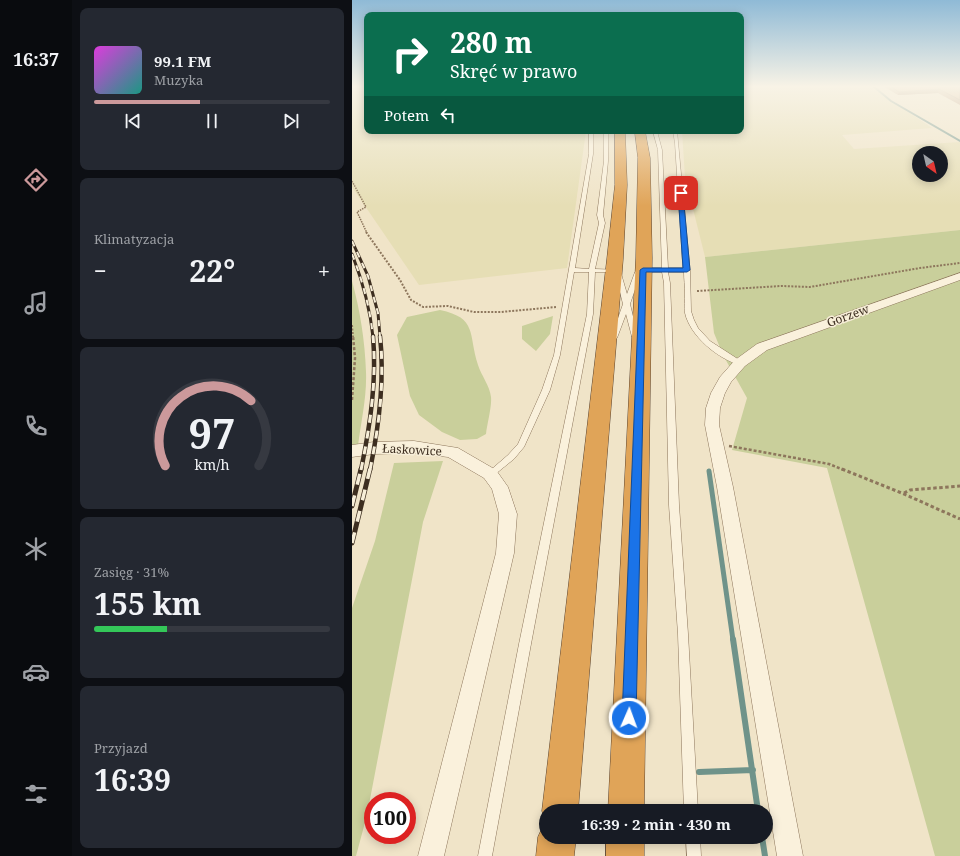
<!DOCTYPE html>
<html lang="pl">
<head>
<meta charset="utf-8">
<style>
	:root { --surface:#171b24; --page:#242831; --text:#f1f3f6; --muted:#9ea1a6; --line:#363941; --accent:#cc999b }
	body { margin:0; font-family:"Noto Serif",serif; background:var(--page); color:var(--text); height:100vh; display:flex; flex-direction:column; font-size:15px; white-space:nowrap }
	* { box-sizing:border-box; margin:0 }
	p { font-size:13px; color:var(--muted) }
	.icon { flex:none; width:22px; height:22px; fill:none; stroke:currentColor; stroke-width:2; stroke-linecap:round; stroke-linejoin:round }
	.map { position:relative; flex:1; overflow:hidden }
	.side { display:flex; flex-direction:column; gap:8px; padding:8px; background:#0d0f14; width:280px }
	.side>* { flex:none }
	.hud { position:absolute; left:12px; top:12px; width:380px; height:122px; border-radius:8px; box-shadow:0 2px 10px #0003; background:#0b6e4f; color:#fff; overflow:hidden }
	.needle { width:26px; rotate:146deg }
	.fabs { position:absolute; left:560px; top:146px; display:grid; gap:8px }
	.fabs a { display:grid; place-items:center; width:36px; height:36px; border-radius:50%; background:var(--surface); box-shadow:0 2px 10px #0003; font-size:20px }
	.speed { position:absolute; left:12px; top:792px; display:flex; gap:8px; font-size:20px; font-weight:700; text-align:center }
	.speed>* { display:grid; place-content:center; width:52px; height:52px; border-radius:50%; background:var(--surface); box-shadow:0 2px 10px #0003; line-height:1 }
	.speed .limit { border:6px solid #d22; background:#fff; color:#111 }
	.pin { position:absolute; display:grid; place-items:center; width:34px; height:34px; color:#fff; margin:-17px; border-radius:8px; box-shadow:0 2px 6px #0006 }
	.me { position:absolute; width:44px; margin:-22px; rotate:2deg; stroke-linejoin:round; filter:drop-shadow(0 0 3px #0008) }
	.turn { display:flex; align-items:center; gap:14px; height:84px; padding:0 20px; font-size:18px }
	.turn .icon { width:52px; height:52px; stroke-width:2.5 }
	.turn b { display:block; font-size:28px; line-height:34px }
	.then { display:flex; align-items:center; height:38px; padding:0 20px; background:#0003; gap:8px; font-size:15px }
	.big { font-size:30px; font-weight:700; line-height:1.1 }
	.side .card { flex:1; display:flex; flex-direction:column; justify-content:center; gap:6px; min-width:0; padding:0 14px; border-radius:8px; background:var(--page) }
	.side .dial { align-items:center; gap:0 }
	.dial svg { height:104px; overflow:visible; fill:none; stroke:var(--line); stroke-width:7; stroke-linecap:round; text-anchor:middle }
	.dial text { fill:var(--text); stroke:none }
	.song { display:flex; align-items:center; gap:12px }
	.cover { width:48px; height:48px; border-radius:6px; background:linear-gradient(135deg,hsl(300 70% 55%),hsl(170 70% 35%)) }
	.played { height:4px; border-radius:2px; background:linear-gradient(90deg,var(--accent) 45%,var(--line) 45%) }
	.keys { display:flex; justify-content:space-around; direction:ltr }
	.heat { display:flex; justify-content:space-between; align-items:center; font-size:22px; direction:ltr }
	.charge { height:6px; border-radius:3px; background:linear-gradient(90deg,#34c759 31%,var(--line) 0) }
	.trip { position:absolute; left:187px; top:804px; width:234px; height:40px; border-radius:20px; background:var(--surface); box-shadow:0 2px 10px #0003; font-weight:700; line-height:40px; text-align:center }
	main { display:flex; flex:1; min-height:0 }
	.tab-bar { display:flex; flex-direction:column; width:72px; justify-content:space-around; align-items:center; background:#090b0e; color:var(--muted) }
	.tab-bar .icon { width:28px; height:28px }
	.tab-bar .on { color:var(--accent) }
	.tab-bar b { font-size:18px; color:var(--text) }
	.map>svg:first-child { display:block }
	.farmland { fill:#e6deb5; fill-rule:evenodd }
	.green { fill:#c9cf9b }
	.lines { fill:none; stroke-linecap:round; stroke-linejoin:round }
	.stream-far2 { stroke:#6f938a; stroke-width:2 }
	.stream-far1 { stroke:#6f938a; stroke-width:5 }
	.stream { stroke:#6f938a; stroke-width:6 }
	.service-casing { stroke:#8d765c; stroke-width:1 }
	.minor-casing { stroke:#8d765c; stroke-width:1 }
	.motorway-casing { stroke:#5b4430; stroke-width:1 }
	.path-far3 { stroke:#8d765c; stroke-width:1.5; stroke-dasharray:1.5 1; stroke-linecap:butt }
	.path-far2 { stroke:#8d765c; stroke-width:2; stroke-dasharray:2 1.5; stroke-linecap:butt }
	.path-far1 { stroke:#8d765c; stroke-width:2.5; stroke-dasharray:3 2; stroke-linecap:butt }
	.path { stroke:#8d765c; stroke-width:3; stroke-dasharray:3.5 2.5; stroke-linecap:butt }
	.service { fill:#faf1dc; fill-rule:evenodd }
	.minor { fill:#faf1dc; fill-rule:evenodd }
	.motorway { fill:#e0a458; fill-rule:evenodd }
	.rail-far2-casing { stroke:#3d2e20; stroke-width:3 }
	.rail-far1-casing { stroke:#3d2e20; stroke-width:4.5 }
	.rail-casing { stroke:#3d2e20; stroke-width:5 }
	.rail-far2 { stroke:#f7eed8; stroke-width:2; stroke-dasharray:6; stroke-linecap:butt }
	.rail-far1 { stroke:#f7eed8; stroke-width:3; stroke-dasharray:8; stroke-linecap:butt }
	.rail { stroke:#f7eed8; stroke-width:3.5; stroke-dasharray:11; stroke-linecap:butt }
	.wall { fill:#b2896c }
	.shaded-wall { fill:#916f58 }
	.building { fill:#cf9f7d; stroke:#916f58 }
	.route { fill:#1a73e8; stroke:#114b97 }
	.labels { text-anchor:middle; stroke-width:3; stroke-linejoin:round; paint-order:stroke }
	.street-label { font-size:12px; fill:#3d2e20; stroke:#f7eed8 }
</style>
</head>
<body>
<main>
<nav class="tab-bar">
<b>16:37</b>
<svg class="icon on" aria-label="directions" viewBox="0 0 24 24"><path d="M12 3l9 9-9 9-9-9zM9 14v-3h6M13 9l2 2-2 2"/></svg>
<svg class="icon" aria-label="music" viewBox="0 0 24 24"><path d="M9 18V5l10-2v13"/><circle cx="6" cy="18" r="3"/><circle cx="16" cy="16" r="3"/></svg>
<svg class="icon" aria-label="phone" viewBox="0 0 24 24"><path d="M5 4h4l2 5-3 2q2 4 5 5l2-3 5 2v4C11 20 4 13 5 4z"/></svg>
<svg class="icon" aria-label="climate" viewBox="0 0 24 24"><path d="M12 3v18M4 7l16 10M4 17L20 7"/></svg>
<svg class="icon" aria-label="car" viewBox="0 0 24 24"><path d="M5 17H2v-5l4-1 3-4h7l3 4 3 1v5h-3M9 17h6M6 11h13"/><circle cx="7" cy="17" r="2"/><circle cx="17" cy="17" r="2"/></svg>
<svg class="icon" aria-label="filters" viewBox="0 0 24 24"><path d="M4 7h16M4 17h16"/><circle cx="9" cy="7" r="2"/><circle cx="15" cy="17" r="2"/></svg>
</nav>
<section class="side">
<div class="card">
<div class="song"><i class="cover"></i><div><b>99.1 FM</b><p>Muzyka</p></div></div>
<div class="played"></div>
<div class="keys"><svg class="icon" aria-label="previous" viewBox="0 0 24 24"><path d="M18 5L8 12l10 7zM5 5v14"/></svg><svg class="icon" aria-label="pause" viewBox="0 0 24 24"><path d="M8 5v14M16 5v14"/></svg><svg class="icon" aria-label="next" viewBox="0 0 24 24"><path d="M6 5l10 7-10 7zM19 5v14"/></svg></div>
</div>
<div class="card"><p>Klimatyzacja</p>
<div class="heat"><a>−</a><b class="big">22°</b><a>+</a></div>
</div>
<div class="card dial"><svg viewBox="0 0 100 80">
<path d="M14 69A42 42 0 1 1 86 69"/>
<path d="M14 69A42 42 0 0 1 80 19" stroke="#cc999b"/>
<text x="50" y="56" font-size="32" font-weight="700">97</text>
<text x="50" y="72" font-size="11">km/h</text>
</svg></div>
<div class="card"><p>Zasięg · 31%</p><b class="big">155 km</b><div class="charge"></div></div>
<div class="card"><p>Przyjazd</p><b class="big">16:39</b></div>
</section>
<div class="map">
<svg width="608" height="856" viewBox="0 0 608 856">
	<rect width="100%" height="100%" fill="#f0e4c8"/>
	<path class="farmland" d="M0,86H15V131H234L215,268L67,285L0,187Z
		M389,86H518L580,128L490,135L502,149L608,142V230L353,257L333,177L330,131H389ZM567,153H589V175H567Z"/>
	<path class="green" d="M608,230V856H583L475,468L380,450L395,398L371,355L362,333L353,257Z
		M0,281C8,310 13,341 14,372C15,397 9,421 6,446H0Z
		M88,310C126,318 116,334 126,365C129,375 138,386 139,397C140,407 135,424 134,434L125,439L108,440L90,432L67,415L58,396L45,335L55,317Z
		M201,316L198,334L184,351L170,339V326Z
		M91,461L71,522L15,815L4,856H0V608L23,541L42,463Z"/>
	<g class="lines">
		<path class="stream-far2" d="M521,86L539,101L608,141"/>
		<path class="stream-far1" d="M357,471L381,640"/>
		<path class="stream" d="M381,639L406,811
			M347,772L401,770
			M410,837L413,856"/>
		<g class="service-casing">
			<path id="service" d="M237,131H241V154L223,268L237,269L247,223L245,215L252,161V131H256V161L251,215L253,223L243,269L268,270L275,294L283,272L286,270L289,272L278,304L286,337L283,339L280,337L274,314L265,338L262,340L259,338L271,304L263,272H243L241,314L179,644L140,856H126L167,644L235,314L237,272H222L208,355L198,390L172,447L162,459L141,476H135L134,474L156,455L166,444L190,390L202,355L237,154Z
				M301,131H305L310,150L316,268H331L323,143L321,131H325L338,270L339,311L342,320L346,328L358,341L392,363L388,365C366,359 338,336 333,313C332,307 333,300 333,294C333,286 332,279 332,272H316L318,283L327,505L336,634L346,811H332L326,634L317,505L312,283L310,272H291L288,270L291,268H310L306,150Z
				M334,837H348L349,856H335Z"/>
		</g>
		<g class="minor-casing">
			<path id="minor" d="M608,273V280L415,350L393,366L379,382L373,393L368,408L367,425L381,487L451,856H425L365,487L353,425L354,408L359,393L368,377L383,360L405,344Z
				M62,441L106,448L144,470L156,487L165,514L162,553L92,856H66L144,553L147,514L140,489L132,478L96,457L62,453L22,454L0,457V445L22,442Z"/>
		</g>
		<g class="motorway-casing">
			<path id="motorway" d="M263,131H273L275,185L271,259L226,811H194V821L190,811L255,259L263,185Z
				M283,131H293L298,158L300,258L292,811H256L284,258L286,158Z
				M194,823V837H224L222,856H184L186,837L192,824Z
				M254,837H292V856H254Z"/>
		</g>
		<path class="path-far3" d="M0,181L14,207L5,212L15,233"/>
		<path class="path-far2" d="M14,232L48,280L59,300L71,307L96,306L122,312H149L204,307
			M345,291L429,286L458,287L568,268L608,263
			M0,325L1,337"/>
		<path class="path-far1" d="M0,400L3,358L1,336
			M377,446L477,464L492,470"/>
		<path class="path" d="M490,469L552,494L608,519
			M552,493L558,490L608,486"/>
		<use href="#service" class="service"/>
		<use href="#minor" class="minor"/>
		<use href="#motorway" class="motorway"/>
		<g class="rail-far2-casing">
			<path id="rail-far2" d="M0,241L16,276L26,313L28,337
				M0,254C11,282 18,308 21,337"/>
		</g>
		<g class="rail-far1-casing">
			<path id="rail-far1" d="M9,470C18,426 25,381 21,336
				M18,470C27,426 33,381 28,336"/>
		</g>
		<g class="rail-casing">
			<path id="rail" d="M0,506L9,469
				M0,543L18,469"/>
		</g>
		<use href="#rail-far2" class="rail-far2"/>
		<use href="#rail-far1" class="rail-far1"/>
		<use href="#rail" class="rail"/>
	</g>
	<path class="wall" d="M531,86H608V105L586,93L546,95Z"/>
	<path class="shaded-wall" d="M587,89L586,93L546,95L547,92Z"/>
	<path class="building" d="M538,86H608V100L587,89L547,92Z"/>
	<linearGradient id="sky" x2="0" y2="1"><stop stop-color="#8fbad6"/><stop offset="0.42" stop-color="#f8f3e6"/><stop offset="1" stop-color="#f8f3e6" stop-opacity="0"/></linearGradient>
	<rect width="608" height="206" fill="url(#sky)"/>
	<path class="route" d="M329,191L331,193L338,270L335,272H294L284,718L282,722L277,724L272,722L270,718L288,270L291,268H331L326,193Z"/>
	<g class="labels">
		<g class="street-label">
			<text transform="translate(496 316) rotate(-20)" y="4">Gorzew</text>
			<text transform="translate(60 450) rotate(3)" y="4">Łaskowice</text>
		</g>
	</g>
</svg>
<div class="fabs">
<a><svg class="needle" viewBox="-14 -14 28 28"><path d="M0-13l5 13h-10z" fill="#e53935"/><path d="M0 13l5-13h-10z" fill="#9ea1a6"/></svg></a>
</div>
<div class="speed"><div class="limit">100</div></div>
<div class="pin" style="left:329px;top:193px;background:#d93025"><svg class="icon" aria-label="arrive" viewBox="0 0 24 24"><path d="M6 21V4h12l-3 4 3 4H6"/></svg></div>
<svg class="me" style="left:277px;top:718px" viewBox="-20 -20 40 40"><circle r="17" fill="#1a73e8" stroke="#fff" stroke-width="3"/><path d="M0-11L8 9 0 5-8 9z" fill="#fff"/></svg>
<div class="trip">16:39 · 2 min · 430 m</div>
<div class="hud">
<div class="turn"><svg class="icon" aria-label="right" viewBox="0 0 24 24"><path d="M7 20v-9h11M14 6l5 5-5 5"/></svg><div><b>280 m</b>Skręć w prawo</div></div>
<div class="then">Potem<svg class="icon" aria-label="left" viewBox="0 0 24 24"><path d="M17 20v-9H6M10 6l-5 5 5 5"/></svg></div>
</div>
</div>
</main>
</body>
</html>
